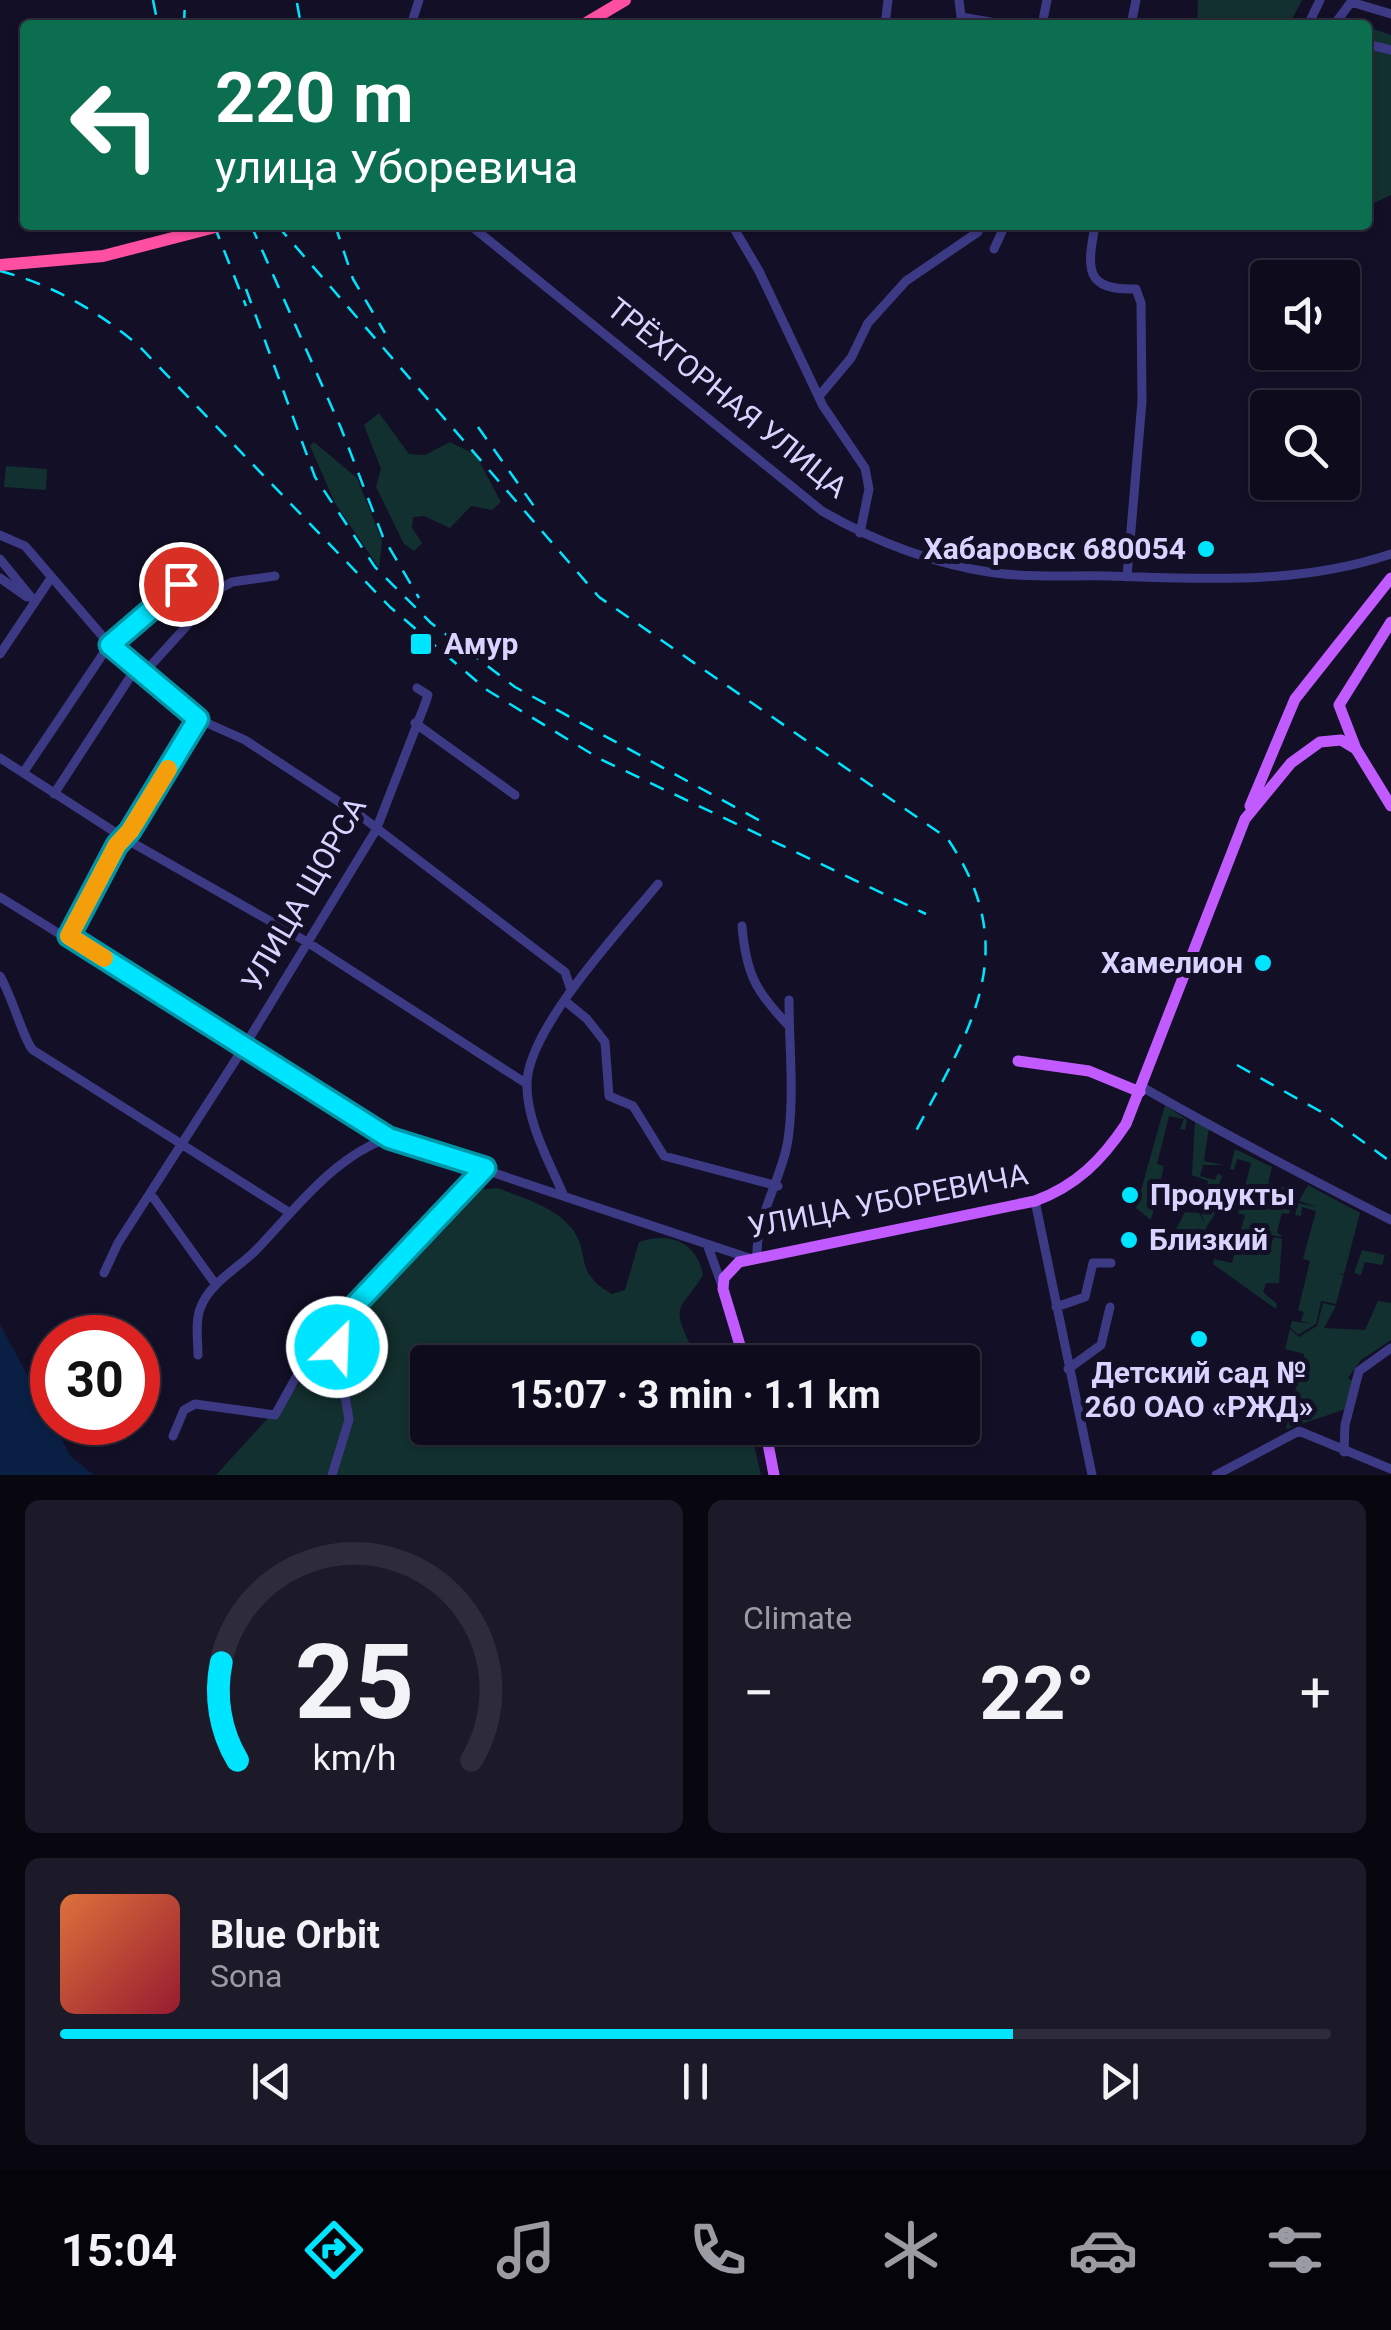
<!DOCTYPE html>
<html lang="en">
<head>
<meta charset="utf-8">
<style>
	:root { --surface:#0e0b1c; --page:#1c1929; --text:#f1f3f6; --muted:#9b9ba3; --line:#2e2b3b; --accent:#00e5ff }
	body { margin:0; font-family:Roboto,sans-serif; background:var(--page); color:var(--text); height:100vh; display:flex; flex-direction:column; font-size:38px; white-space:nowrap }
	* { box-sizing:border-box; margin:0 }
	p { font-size:32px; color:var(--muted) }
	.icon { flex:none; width:55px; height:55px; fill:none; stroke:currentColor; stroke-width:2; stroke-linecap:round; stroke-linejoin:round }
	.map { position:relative; height:1475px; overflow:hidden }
	.panel { display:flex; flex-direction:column; gap:25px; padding:25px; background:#08060f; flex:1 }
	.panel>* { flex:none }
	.hud { position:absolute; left:20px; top:20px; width:1352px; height:210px; border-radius:10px; box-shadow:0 2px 8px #0004,0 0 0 2px var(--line); background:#0b6e4f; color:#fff; overflow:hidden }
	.tools { position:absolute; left:1250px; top:260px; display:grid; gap:20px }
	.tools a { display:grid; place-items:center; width:110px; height:110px; border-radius:10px; background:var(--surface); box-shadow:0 2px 8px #0004,0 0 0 2px var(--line); font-size:50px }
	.speed { position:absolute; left:30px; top:1315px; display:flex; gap:20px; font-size:50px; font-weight:700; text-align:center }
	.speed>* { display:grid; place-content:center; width:130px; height:130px; border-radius:50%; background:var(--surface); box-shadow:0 2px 8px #0004,0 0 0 2px var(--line); line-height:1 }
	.speed .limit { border:15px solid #d22; background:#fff; color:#111 }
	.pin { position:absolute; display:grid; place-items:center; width:85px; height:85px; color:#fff; margin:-42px; border:5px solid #fff; border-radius:50%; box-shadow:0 2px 10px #0007 }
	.me { position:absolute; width:110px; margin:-55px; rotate:24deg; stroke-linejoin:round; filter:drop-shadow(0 0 8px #0008) }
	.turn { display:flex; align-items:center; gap:35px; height:210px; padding:0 30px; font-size:45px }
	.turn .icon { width:130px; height:130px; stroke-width:2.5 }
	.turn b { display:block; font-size:70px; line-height:85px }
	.big { font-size:75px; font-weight:700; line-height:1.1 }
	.panel .widget { flex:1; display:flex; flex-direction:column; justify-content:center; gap:15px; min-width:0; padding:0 35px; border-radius:15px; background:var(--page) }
	.panel .dial { align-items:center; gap:0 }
	.dial svg { height:260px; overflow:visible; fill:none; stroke:var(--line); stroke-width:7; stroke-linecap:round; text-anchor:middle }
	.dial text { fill:var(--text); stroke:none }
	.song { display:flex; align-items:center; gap:30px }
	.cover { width:120px; height:120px; border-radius:15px; background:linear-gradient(135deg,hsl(20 70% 55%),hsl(350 70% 35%)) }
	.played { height:10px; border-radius:5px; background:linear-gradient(90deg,var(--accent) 75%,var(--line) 75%) }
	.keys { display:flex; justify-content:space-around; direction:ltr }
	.heat { display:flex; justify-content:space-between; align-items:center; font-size:55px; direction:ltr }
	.panel .tiles { flex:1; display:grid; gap:25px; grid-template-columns:1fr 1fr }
	.widget:last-child { grid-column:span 2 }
	.trip { position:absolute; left:410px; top:1345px; width:570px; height:100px; border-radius:10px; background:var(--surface); box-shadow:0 2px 8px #0004,0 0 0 2px var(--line); font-weight:700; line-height:100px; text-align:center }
	.dock { display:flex; height:160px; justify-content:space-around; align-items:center; background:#06040b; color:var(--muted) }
	.dock .icon { width:70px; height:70px }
	.dock .current { color:var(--accent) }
	.dock b { font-size:45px; color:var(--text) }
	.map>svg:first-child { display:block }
	.green { fill:#12302f }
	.water { fill:#0a1f44 }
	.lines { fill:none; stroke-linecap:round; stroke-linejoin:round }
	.minor { stroke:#3d3a85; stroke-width:9 }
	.major { stroke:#c25bff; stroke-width:11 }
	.highway { stroke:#ff4fa3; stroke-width:12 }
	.rail { stroke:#00e5ff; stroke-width:2.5; stroke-dasharray:15 12; stroke-linecap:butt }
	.highway-bridge { stroke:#ff4fa3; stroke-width:12 }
	.route-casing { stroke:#0095a6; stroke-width:25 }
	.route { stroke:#00e5ff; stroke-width:18 }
	.slow { stroke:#f59e0b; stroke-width:18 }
	.poi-dot { fill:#00e5ff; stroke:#130f26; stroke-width:4 }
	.labels { text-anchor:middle; stroke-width:10; stroke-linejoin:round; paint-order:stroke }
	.street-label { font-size:30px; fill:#d9d4ff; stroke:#130f26 }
	.poi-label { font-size:30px; font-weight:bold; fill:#d9d4ff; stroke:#130f26; text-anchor:start }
</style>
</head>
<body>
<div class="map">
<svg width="1391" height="1475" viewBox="0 0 1391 1475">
	<rect width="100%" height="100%" fill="#130f26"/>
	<path class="green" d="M1198,0H1302L1289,25H1197Z
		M1368,27L1391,35V195L1368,206Z
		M379,413L409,454L425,455L450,442L476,455L501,502L492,510L471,506L450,528L424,516L413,517L412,528L422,543L414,551L404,544L376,487L381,469L364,425Z
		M314,442L357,478L382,541L379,568L335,503L310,446Z
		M6,466L47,469L46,490L4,487Z
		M1165,1105L1187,1120L1185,1130L1180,1129L1184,1119L1169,1116L1157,1164L1164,1166L1151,1220L1136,1208Z
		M1195,1121L1209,1127L1204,1161L1224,1165H1203L1200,1176L1215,1180L1218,1173L1222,1176L1213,1202L1215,1214L1206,1228L1208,1237L1194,1251L1173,1235L1185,1212L1199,1213L1205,1224L1201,1213L1208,1181L1192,1175Z
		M1235,1149L1272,1167L1268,1183L1295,1191L1289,1214L1282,1213L1277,1232L1283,1237L1271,1235L1264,1246L1269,1249L1274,1237L1282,1239L1279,1283H1266L1263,1292L1277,1304L1276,1309L1213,1264L1214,1259L1232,1263L1245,1215L1238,1213L1251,1163L1237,1159L1234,1170L1230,1169Z
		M1308,1185L1360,1213L1344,1274L1337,1273L1344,1275L1336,1304L1321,1301L1316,1324L1298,1335L1290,1327L1292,1321L1313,1324L1301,1321L1304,1312L1298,1310L1310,1261L1303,1259L1316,1211L1302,1207L1301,1216L1295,1215L1298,1203L1318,1207L1299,1201Z
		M498,1188C524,1199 555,1206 573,1230C591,1255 573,1272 612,1294L625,1290L639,1242C670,1231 697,1242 703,1275C682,1310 669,1303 691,1346L726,1362H428V1428H750L761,1475H216L476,1190Z
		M1362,1250L1385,1255L1382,1265L1365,1262L1361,1275L1354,1273Z
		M1378,1301L1391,1303V1340L1361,1360L1348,1378L1353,1381L1346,1409L1286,1429L1304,1354L1285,1349L1290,1329L1299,1337L1317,1326L1323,1303L1336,1306L1324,1328L1365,1330Z"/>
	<path class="water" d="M0,1324L71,1457L94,1475H0Z"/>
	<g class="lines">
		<path class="minor" d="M959,0L962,25
			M961,17L1008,25
			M411,25L419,0
			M885,25L888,0
			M1042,25L1047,0
			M1131,25L1136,0
			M1308,25L1320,0
			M1334,25L1351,2L1391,14
			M1370,45L1391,50
			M470,225L822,511C874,541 934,564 995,573C1032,578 1072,575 1110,576C1205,579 1299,585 1391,554
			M732,225L759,271L823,406L865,468L869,489L860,533
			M1095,225C1088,266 1082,291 1136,289L1141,303L1142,401L1127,577
			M994,249L1005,225
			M820,395L851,358L868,323L906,281L978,232
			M0,535L25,546L110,645L198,719L245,740L362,817L565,972L571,990
			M0,559L35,602
			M0,578L27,597
			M0,654L51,578
			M143,674L221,588L232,582L275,576
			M415,723L515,795
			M0,758L124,838L307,942L527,1084
			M23,773L103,654L181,584
			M54,794L136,668
			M0,897L389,1138L752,1259
			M742,926C746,974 756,992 789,1026
			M69,936L117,845L131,831L198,719
			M0,976C12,996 24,1041 33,1050L287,1211
			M565,1001L587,1019L605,1042L609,1096L633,1106L664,1156L778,1186
			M1142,1087C1224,1134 1306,1177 1391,1220
			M150,1193L216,1285
			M563,1194C549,1161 526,1121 527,1083C528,1028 622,928 658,884
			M1035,1201L1092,1475
			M707,1244L723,1288
			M757,1258C755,1215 785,1175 789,1132C794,1089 789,1043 789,1000
			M104,1273L118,1243L244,1047L376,830L425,704L428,695L417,688
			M1056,1307L1085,1297L1093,1263H1111
			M198,1355C198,1341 195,1322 200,1309C209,1282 241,1267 259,1247C296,1208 336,1155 389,1138
			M1068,1369L1101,1345L1110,1307
			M173,1436L184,1410L195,1404L275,1415L299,1372L337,1336
			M1344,1452L1345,1425L1359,1371L1391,1348
			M332,1475L349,1420L337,1347L343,1318L485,1169
			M1216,1475L1299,1431L1391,1469"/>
		<path class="major" d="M1391,622L1339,705L1356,749L1391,806
			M1250,806L1295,699L1391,578
			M1018,1061L1089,1071L1140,1092
			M745,1362L723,1289L724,1278L739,1262L1035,1201C1076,1186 1102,1160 1126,1124L1245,819L1291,763L1320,742L1341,740L1356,749
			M765,1428L774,1475"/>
		<path class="highway" d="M583,25L625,0"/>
		<path class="rail" d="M153,0L158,25
			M297,3L301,25
			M184,25L185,0
			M214,225L246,306
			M251,225L341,428L383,537L419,598
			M277,225L599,597L947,838C1024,950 971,1027 916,1131
			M335,225L353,279L385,333
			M0,271C51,284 98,311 138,345L390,607L487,690L600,759L926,914
			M246,289L315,477L375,567L431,623L515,687L766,824
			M478,427L536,509
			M1237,1065L1325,1114L1391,1162"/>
		<path class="highway-bridge" d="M0,265L103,256L223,225"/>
	</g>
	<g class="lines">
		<g class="route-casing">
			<path id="route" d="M181,584L110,645L198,719L130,831L117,845L69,936L389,1138L485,1168L343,1318L337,1347"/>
		</g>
		<use href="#route" class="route"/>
		<path class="slow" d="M104,958L69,936L117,845L130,831L168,769"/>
	</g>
	<g class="poi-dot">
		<circle cx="1206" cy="549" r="10"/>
		<rect x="409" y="632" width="24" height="24" rx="5"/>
		<circle cx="1263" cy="963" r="10"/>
		<circle cx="1130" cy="1195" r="10"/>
		<circle cx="1129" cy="1240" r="10"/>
		<circle cx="1199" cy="1339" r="10"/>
	</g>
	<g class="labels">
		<g class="street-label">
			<text transform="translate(727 398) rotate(39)" y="10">ТРЁХГОРНАЯ УЛИЦА</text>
			<text transform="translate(304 894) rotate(-60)" y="10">УЛИЦА ЩОРСА</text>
			<text transform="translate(888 1201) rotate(-11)" y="10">УЛИЦА УБОРЕВИЧА</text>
		</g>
		<g class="poi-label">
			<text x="1186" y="559" text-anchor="end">Хабаровск 680054</text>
			<text x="444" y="654">Амур</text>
			<text x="1243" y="973" text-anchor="end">Хамелион</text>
			<text x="1150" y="1205">Продукты</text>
			<text x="1149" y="1250">Близкий</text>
			<text x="1199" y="1383" text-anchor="middle">Детский сад №<tspan x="1199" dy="34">260 ОАО «РЖД»</tspan></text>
		</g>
	</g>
</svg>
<div class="tools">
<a><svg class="icon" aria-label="sound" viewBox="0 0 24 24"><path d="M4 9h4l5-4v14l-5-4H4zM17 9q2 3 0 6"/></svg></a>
<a><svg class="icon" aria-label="search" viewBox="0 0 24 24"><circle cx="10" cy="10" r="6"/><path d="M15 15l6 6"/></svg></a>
</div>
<div class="speed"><div class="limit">30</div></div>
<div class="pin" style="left:181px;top:584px;background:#d93025"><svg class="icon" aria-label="arrive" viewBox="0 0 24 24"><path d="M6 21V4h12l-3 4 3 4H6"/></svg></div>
<svg class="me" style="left:337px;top:1347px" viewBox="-20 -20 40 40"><circle r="17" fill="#00e5ff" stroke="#fff" stroke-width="3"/><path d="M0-11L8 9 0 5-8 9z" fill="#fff"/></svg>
<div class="trip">15:07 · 3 min · 1.1 km</div>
<div class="hud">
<div class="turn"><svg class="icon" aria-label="left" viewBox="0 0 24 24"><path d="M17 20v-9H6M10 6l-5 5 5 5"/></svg><div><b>220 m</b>улица Уборевича</div></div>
</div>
</div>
<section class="panel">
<div class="tiles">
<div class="widget dial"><svg viewBox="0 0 100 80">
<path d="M14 69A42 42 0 1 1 86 69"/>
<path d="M14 69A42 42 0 0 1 9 39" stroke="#00e5ff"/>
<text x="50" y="56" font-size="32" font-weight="700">25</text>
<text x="50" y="72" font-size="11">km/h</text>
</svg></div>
<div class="widget"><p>Climate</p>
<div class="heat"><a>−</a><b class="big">22°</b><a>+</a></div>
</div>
<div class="widget">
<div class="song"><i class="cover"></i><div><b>Blue Orbit</b><p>Sona</p></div></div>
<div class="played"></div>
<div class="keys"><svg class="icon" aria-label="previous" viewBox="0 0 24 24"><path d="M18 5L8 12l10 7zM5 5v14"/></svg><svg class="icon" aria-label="pause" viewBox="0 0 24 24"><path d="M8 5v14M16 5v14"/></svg><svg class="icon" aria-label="next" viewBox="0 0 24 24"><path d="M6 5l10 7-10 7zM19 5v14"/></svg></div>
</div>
</div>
</section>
<nav class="dock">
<b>15:04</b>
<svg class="icon current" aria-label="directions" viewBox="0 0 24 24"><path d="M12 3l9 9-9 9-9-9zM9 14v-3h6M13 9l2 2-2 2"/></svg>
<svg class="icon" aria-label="music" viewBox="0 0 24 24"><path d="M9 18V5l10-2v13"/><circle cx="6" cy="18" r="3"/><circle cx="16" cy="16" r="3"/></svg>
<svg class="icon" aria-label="phone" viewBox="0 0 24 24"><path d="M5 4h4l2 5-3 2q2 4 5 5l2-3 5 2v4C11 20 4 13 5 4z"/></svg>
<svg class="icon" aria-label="climate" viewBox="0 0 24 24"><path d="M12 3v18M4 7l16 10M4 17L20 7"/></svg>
<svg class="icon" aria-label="car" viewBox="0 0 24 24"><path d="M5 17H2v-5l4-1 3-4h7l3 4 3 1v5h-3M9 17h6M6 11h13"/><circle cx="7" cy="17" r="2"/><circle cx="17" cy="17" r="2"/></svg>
<svg class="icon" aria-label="filters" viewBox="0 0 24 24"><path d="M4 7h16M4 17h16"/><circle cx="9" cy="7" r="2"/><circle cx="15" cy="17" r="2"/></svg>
</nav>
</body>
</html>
